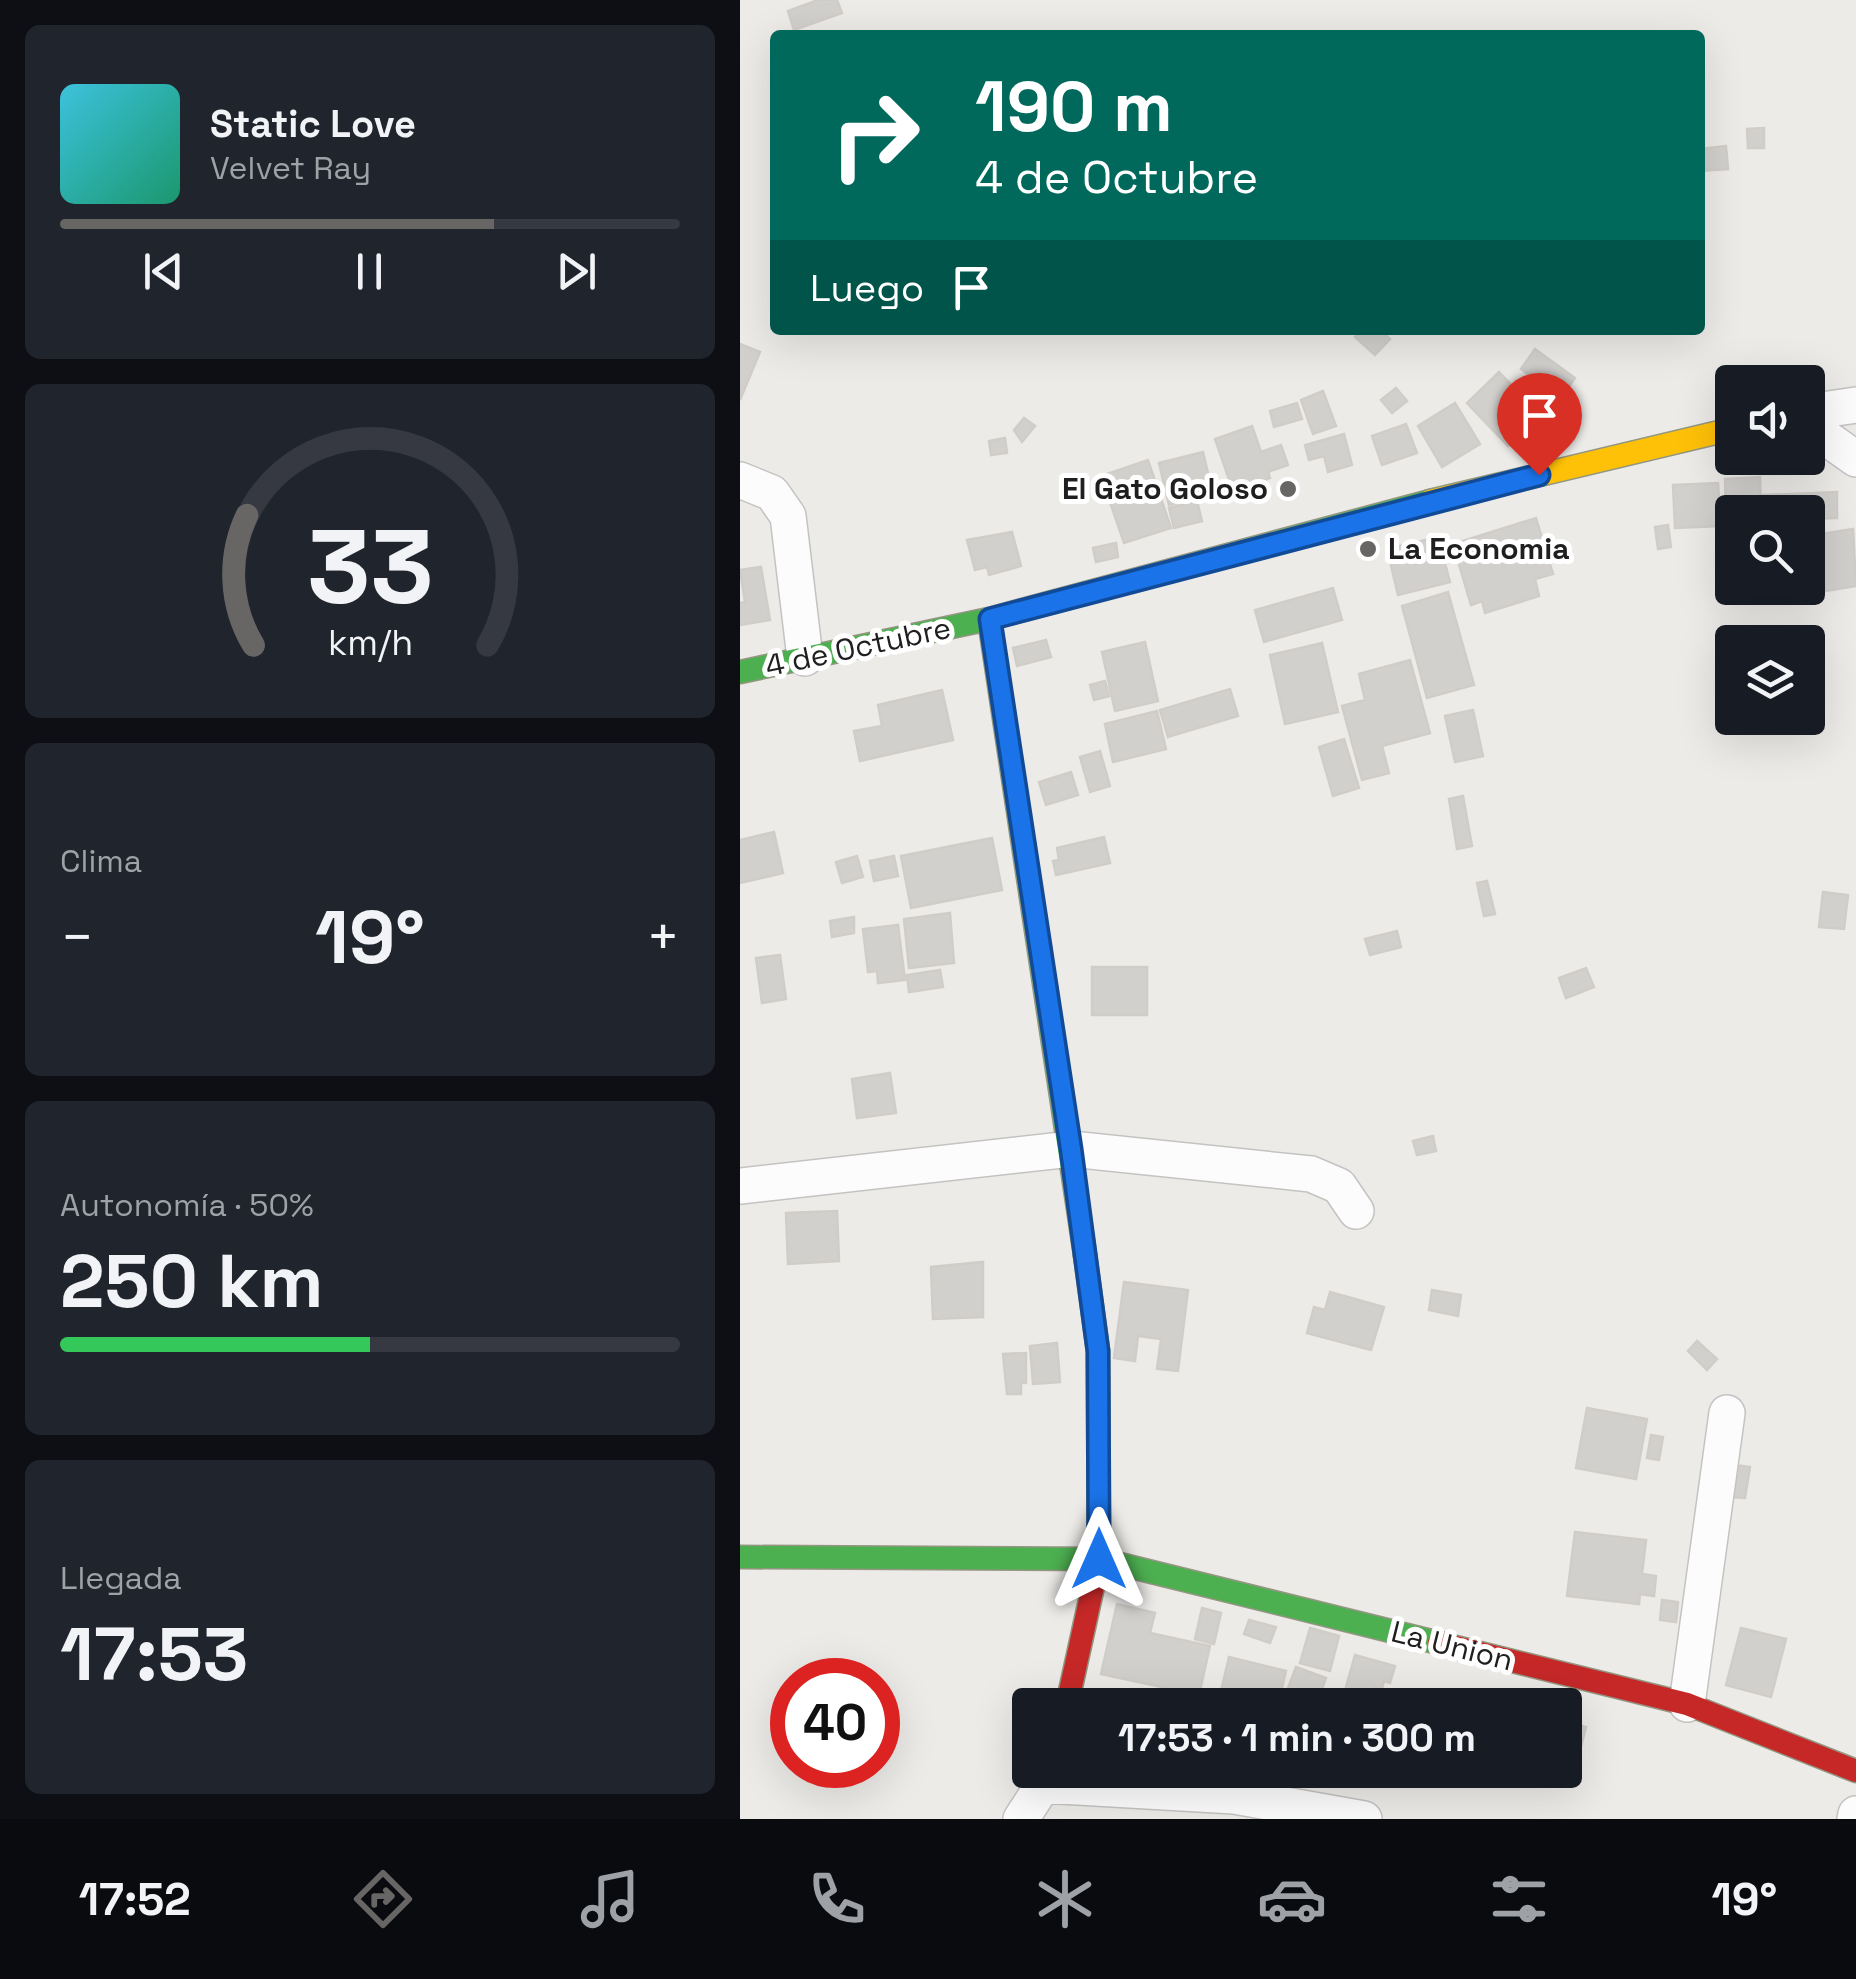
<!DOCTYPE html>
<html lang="es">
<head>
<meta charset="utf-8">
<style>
	:root { --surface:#171b24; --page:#20242c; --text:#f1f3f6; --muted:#9ea1a6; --line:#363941; --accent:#676665 }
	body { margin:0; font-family:"Space Grotesk",sans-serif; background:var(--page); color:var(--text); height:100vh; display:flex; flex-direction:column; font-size:38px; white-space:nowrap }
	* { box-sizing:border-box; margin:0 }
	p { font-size:32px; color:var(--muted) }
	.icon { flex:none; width:55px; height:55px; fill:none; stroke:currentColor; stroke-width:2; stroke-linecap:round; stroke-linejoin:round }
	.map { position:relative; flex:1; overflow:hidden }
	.sheet { display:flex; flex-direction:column; gap:25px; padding:25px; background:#0d0f14; width:740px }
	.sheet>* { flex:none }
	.hud { position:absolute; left:30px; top:30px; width:935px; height:305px; border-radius:10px; box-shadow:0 10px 40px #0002; background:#00695c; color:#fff; overflow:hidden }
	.fabs { position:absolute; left:975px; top:365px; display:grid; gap:20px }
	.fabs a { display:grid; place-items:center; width:110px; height:110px; border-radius:10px; background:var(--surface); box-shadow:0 10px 40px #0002; font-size:50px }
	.speed { position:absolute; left:30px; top:1658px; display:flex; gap:20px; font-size:50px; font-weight:700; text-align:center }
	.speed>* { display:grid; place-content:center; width:130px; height:130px; border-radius:50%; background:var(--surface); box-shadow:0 10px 40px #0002; line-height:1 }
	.speed .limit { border:15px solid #d22; background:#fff; color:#111 }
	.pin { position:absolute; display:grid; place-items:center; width:85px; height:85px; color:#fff; margin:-102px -42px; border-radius:50% 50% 50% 0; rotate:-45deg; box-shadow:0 0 10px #0007 }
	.pin .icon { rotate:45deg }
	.me { position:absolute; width:110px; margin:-55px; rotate:0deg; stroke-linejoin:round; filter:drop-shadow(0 0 8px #0008) }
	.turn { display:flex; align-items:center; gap:35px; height:210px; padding:0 40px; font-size:45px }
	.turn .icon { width:130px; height:130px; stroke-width:2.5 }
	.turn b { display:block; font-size:70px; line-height:85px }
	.then { display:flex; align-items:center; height:95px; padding:0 40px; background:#0003; gap:20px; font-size:38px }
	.big { font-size:75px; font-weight:700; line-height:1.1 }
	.sheet .tile { flex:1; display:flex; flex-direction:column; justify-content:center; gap:15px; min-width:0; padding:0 35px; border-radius:15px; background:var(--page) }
	.sheet .dial { align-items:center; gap:0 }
	.dial svg { height:260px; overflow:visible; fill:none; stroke:var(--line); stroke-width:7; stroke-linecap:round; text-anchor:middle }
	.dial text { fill:var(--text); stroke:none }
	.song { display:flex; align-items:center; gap:30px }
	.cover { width:120px; height:120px; border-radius:15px; background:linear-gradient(135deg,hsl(190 70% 55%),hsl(160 70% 35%)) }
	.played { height:10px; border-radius:5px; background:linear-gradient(90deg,var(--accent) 70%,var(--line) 70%) }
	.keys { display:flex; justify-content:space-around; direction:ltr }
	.heat { display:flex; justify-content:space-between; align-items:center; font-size:55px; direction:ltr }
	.charge { height:15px; border-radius:8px; background:linear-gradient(90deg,#34c759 50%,var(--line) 0) }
	.trip { position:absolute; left:272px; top:1688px; width:570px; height:100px; border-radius:10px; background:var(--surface); box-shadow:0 10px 40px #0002; font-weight:700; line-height:100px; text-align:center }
	.tabs { display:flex; height:160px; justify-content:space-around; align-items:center; background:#090b0e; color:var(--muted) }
	.tabs .icon { width:70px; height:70px }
	.tabs .selected { color:var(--accent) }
	.tabs b { font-size:45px; color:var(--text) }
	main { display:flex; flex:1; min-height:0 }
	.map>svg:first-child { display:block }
	.building { fill:#d2d0cd; stroke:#d0cdc9; stroke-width:2.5 }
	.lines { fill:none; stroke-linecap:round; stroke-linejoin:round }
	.street-casing { stroke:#c4c3c2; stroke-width:38 }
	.fast-casing { stroke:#939680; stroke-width:25 }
	.slow-casing { stroke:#939680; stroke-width:25 }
	.jam-casing { stroke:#939680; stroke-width:25 }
	.street { stroke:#fcfcfc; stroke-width:35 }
	.fast { stroke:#4caf50; stroke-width:22 }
	.slow { stroke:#ffc107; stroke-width:22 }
	.jam { stroke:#c62828; stroke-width:22 }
	.route-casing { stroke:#114b97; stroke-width:25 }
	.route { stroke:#1a73e8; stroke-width:18 }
	.poi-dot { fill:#676665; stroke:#fff; stroke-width:4 }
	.labels { text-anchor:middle; stroke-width:10; stroke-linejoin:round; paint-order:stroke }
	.poi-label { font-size:30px; font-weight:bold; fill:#1f1f1f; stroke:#fff; text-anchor:end }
	.street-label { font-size:30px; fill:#1f1f1f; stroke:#fff }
</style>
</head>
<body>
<main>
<section class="sheet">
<div class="tile">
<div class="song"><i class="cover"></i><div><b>Static Love</b><p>Velvet Ray</p></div></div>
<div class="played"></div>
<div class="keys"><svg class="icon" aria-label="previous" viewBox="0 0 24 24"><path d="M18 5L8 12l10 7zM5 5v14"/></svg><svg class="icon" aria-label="pause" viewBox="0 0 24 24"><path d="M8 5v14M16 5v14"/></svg><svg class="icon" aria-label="next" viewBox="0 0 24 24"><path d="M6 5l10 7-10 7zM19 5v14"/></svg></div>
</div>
<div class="tile dial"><svg viewBox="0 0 100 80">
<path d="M14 69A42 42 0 1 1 86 69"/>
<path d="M14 69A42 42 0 0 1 12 29" stroke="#676665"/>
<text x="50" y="56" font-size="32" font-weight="700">33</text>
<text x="50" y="72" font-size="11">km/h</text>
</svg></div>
<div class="tile"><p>Clima</p>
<div class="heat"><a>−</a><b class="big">19°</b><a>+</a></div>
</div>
<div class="tile"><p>Autonomía · 50%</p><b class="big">250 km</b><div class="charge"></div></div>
<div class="tile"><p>Llegada</p><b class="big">17:53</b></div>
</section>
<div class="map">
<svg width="1116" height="1819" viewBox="0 0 1116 1819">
	<rect width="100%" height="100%" fill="#edebe8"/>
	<path class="building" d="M78,0H97L102,13L54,30L48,11Z
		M1024,128V148H1008L1007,129Z
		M986,146L988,169L960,171V149Z
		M621,330H640L650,339L635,355L615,337Z
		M0,344L20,352L0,400Z
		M795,349L835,378L821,398L781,369Z
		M759,372L800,415L768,446L727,403Z
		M656,388L667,401L652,413L641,400Z
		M583,391L596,426L573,434L561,400Z
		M557,403L562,419L534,427L530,411Z
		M715,403L740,444L702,467L678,426Z
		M284,418L295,426L282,442L274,430Z
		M666,424L677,453L642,465L632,436Z
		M512,426L521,452L541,445L548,465L528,472L530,478L493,491L475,439Z
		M604,434L612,465L588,472L584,456L569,460L565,445Z
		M265,438L267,453L251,455L249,441Z
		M463,452L473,494L429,505L419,463Z
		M408,460L431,528L384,543L361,476Z
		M1020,477L1021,512H992V523H986L985,479Z
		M978,483L981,526L935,528L933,485Z
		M1097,492V518L1068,519V512H1024L1023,495Z
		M457,501L462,521L434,528L429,508Z
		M796,518L813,574L795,579L799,596L745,613L742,601L731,605L713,544Z
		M928,525L931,547L918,549L915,527Z
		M1113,529L1116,586L1073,593L1068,536Z
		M272,532L281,566L249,575L247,567L235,570L227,540Z
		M698,537L710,582L658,595L647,549Z
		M376,543L378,557L356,562L353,548Z
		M21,567L30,620L0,625V603L5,602L0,570Z
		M593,588L602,620L524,642L515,610Z
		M708,592L734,685L687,698L662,606Z
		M306,640L311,657L277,666L273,648Z
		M405,642L418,701L375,711L362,652Z
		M582,643L598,712L545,724L530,655Z
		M670,660L690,733L642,746L649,773L622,780L602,706L625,700L619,674Z
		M365,681L369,696L354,700L350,685Z
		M490,689L498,716L428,737L420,710Z
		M202,690L213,740L120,761L114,731L142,726L138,705Z
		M733,710L743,756L715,762L705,716Z
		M417,711L426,749L373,762L365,724Z
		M604,739L619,788L593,796L579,747Z
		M360,751L370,786L350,792L340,757Z
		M331,772L338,795L306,805L299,782Z
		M723,796L732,846L717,849L709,799Z
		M34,832L43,873L0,883V840Z
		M364,837L370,863L316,875L313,861L319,860L317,848Z
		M252,838L262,890L171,908L161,856Z
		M117,856L123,877L102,883L96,862Z
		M154,856L158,876L134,881L130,861Z
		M747,881L755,914L744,916L737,883Z
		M1083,892L1108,895L1104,929L1079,927Z
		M210,913L214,963L169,968L164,919Z
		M114,917V933L92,937L90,921Z
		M158,925L165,980L138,983L137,971L128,972L123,929Z
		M657,931L661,947L630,955L625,939Z
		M40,955L46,999L22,1003L16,958Z
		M352,967H407V1015H352Z
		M846,968L854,987L826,998L819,978Z
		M200,970L203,987L169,992L167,975Z
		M150,1073L156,1113L117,1118L112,1079Z
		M693,1136L696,1151L677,1155L673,1141Z
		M97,1211L99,1261L48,1264L46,1213Z
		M243,1262V1317L193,1319L191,1267Z
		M384,1282L448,1290L438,1371L417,1369L421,1339L398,1336L395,1361L374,1358Z
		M692,1290L721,1295L718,1316L689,1310Z
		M590,1292L644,1307L631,1350L567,1333L574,1307L585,1310Z
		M957,1341L977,1359L967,1370L948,1351Z
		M317,1343L320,1382L293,1384L290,1346Z
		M286,1353V1383H281V1394H267L263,1354Z
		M847,1408L907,1419L896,1479L836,1468Z
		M911,1435L923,1437L919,1460L907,1458Z
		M995,1465L1010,1467L1005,1498L990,1497Z
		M835,1532L906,1540L902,1574L916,1576L914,1596L900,1594L899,1604L827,1596Z
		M922,1600L938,1602L936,1622L920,1620Z
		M377,1604L415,1613L410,1633L470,1646L459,1695L361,1674Z
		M462,1608L481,1613L474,1644L455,1639Z
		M509,1620L536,1627L530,1643L504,1634Z
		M570,1628L599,1636L590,1671L560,1663Z
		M1001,1628L1046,1639L1031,1697L986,1685Z
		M615,1655L655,1666L650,1683L644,1681L642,1689L634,1687L629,1705H601Z
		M489,1657L546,1671L538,1705L478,1704Z
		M556,1667L586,1678L576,1705L545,1696Z
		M825,1721L846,1727L838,1758L825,1755Z
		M460,1770H517L514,1789L457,1781Z"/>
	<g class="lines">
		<g class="street-casing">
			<path id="street" d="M1068,412L1116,405
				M1068,425L1116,459
				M0,480L32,493L48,516L65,658
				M0,1186L331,1149L571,1174L599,1186L616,1211
				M947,1704L987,1413
				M303,1785L494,1796L624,1819
				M281,1819L303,1785L308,1770
				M1115,1819L1116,1814"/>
		</g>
		<g class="fast-casing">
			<path id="fast" d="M249,619L345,1255
				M0,672L249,619L690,501
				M0,1557L359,1559L699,1643"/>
		</g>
		<g class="slow-casing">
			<path id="slow" d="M690,501L992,429"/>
		</g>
		<g class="jam-casing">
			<path id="jam" d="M699,1643L947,1704L1116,1771
				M327,1705L359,1559L358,1351L345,1255"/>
		</g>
		<use href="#street" class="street"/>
		<use href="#fast" class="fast"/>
		<use href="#slow" class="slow"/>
		<use href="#jam" class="jam"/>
	</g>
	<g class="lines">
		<g class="route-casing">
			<path id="route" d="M359,1559L358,1351L331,1149L250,619L799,475"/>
		</g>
		<use href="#route" class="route"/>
	</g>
	<g class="poi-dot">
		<circle cx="548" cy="489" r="10"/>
		<circle cx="628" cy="549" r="10"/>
	</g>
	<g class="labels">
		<g class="poi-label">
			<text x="528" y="499">El Gato Goloso</text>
			<text x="648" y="559" text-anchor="start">La Economia</text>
		</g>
		<g class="street-label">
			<text transform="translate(118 647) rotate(-12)" y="10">4 de Octubre</text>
			<text transform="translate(712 1646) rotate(14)" y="10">La Union</text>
		</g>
	</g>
</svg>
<div class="fabs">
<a><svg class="icon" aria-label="sound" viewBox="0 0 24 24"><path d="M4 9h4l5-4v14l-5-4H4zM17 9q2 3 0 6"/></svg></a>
<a><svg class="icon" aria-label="search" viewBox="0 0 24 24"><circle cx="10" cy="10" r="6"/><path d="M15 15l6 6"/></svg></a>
<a><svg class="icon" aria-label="layers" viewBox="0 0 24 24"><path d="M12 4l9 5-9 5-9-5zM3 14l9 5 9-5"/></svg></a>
</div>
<div class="speed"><div class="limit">40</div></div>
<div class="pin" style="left:799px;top:475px;background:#d93025"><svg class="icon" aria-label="arrive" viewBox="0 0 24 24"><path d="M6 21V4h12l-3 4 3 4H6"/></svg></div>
<svg class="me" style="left:359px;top:1559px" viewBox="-20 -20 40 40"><path d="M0-17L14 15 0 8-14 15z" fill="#1a73e8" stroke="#fff" stroke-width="4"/></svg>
<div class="trip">17:53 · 1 min · 300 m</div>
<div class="hud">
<div class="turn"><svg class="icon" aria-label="right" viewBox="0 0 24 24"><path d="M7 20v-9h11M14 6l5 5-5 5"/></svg><div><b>190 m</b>4 de Octubre</div></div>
<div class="then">Luego<svg class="icon" aria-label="arrive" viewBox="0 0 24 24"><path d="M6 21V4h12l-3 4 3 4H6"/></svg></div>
</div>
</div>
</main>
<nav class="tabs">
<b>17:52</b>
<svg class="icon selected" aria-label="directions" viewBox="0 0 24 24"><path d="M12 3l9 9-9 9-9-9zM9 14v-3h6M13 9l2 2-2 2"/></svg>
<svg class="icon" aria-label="music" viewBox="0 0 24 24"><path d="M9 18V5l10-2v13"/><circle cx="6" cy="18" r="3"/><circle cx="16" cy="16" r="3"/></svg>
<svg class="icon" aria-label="phone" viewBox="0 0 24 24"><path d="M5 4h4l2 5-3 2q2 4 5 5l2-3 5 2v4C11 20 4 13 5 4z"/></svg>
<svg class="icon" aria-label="climate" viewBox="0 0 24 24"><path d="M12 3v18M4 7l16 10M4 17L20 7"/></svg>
<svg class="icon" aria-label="car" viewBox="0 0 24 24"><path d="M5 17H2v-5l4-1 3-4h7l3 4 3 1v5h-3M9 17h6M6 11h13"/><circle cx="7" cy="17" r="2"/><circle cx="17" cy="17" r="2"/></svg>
<svg class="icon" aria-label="filters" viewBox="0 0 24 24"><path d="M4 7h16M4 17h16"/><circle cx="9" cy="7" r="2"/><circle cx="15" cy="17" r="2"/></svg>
<b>19°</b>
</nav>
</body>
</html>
